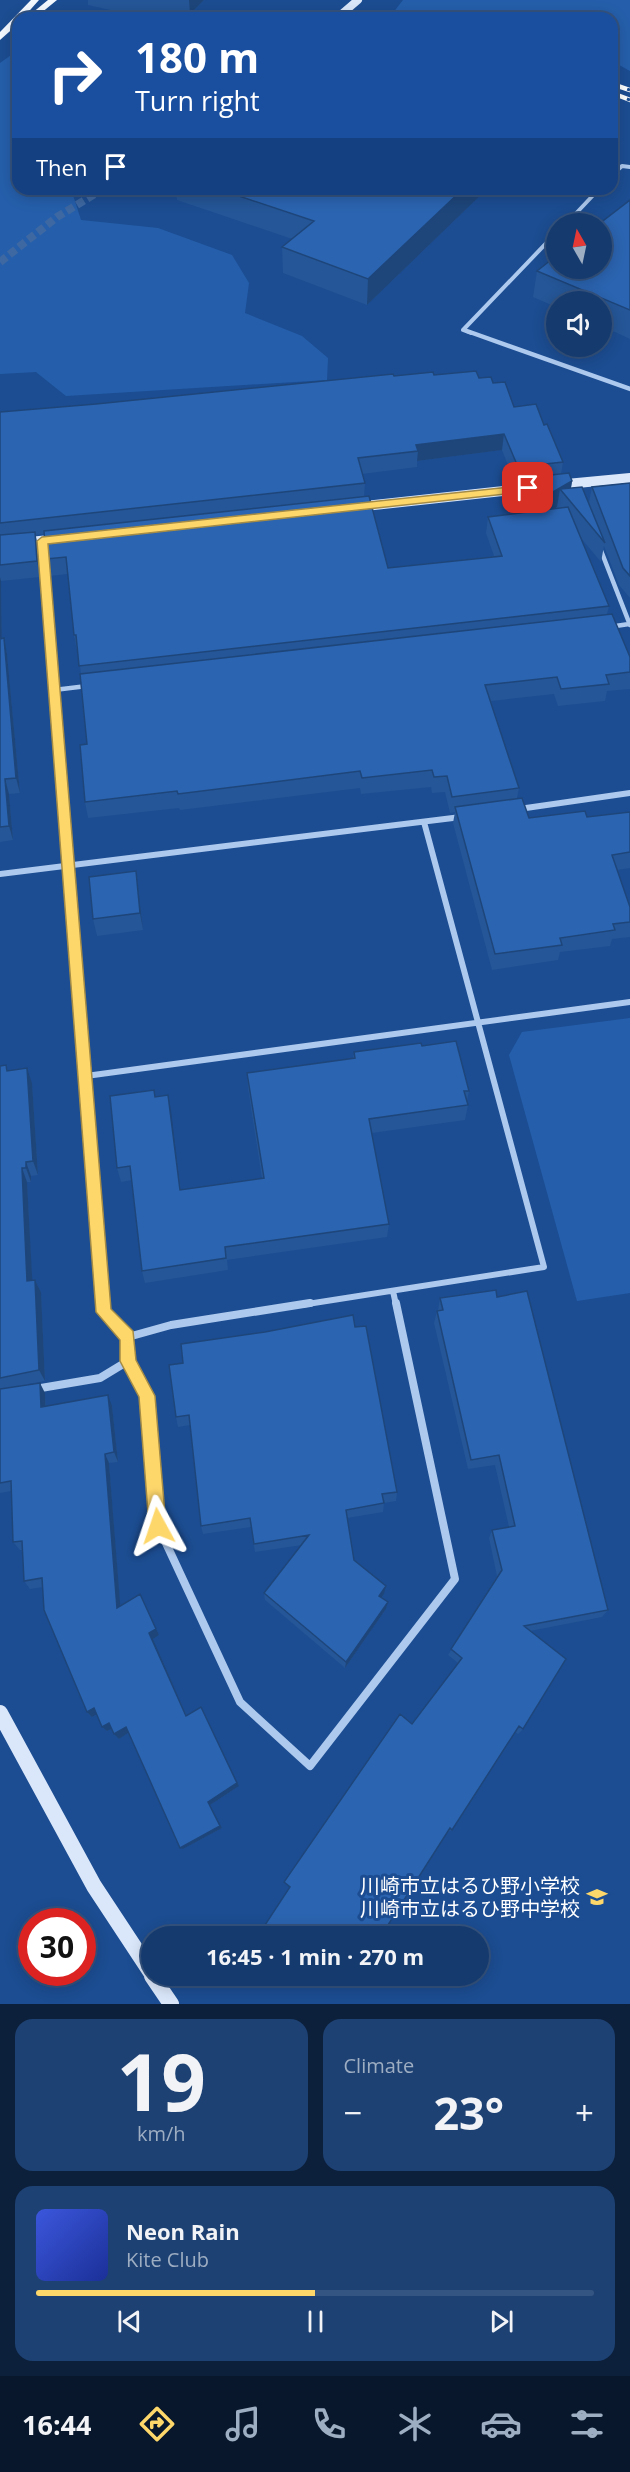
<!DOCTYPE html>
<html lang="en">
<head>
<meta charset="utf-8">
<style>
	:root { --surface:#153a6e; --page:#1e4173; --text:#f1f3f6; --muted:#9dadc2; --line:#345481; --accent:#fed76b }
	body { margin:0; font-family:"Open Sans","Noto Sans JP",sans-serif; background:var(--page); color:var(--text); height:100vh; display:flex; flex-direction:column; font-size:22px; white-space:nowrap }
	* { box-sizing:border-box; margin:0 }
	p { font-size:20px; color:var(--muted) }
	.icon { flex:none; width:33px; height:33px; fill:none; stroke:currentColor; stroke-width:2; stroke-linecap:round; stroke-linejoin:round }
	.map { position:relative; height:2004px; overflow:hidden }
	.sheet { display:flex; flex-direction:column; gap:15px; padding:15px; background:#0c203c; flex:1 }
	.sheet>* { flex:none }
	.top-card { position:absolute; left:12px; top:12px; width:606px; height:183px; border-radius:18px; box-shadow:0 3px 15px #0003,0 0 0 2px var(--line); background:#1a4fa0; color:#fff; overflow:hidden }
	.needle { width:39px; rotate:351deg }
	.buttons { position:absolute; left:546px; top:213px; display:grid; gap:12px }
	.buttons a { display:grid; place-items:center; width:66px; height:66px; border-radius:50%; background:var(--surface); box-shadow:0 3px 15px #0003,0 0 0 2px var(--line); font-size:30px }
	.speed { position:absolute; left:18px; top:1908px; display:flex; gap:12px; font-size:30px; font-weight:700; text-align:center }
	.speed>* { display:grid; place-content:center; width:78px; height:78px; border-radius:50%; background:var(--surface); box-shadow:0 3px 15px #0003,0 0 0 2px var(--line); line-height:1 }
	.speed .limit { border:9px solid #d22; background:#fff; color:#111 }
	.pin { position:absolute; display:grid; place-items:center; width:51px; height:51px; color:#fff; margin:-26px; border-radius:12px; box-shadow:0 3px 9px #0006 }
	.me { position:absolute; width:66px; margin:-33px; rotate:355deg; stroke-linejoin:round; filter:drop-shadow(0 0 4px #0008) }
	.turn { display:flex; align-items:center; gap:21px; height:126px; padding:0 24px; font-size:27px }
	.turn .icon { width:78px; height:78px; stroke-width:2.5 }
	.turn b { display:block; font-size:42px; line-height:51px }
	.then { display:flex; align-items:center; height:57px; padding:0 24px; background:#0003; gap:12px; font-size:22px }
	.big { font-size:45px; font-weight:700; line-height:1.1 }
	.sheet .tile { flex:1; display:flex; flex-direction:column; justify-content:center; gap:9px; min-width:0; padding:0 21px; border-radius:18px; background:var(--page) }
	.sheet .dial { align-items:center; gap:0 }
	.dial b { font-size:78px; line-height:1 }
	.song { display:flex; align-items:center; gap:18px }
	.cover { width:72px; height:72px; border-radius:9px; background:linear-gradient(135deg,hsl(230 70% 55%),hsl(230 70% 35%)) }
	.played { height:6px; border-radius:3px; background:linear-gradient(90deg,var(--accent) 50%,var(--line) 50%) }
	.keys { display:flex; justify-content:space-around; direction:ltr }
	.heat { display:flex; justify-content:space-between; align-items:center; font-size:33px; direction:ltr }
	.sheet .tiles { flex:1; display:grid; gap:15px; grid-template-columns:1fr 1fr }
	.tile:last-child { grid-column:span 2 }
	.trip { position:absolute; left:141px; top:1926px; width:348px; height:60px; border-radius:30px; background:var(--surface); box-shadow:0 3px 15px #0003,0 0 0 2px var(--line); font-weight:700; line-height:60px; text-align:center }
	.tabs { display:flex; height:96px; justify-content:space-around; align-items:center; background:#08172c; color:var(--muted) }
	.tabs .icon { width:42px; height:42px }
	.tabs .active { color:var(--accent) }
	.tabs b { font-size:27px; color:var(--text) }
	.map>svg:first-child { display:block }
	.green { fill:#255fab }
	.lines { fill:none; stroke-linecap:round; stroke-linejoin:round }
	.secondary-tunnel { stroke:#3e68a2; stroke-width:8; stroke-dasharray:8 4; stroke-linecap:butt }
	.street-far3 { stroke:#adc9ee; stroke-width:4 }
	.street-far2 { stroke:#adc9ee; stroke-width:4.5 }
	.street-far1 { stroke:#adc9ee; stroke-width:6 }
	.street { stroke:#adc9ee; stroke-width:8 }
	.secondary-far2 { stroke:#dae7fa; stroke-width:8 }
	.secondary-far1 { stroke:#dae7fa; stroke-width:10 }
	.secondary { stroke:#dae7fa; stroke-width:16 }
	.primary { fill:#f4f8ff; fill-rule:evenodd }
	.rail-casing { stroke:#fff; stroke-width:4.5 }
	.rail { stroke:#1c4d92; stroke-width:3; stroke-dasharray:8; stroke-linecap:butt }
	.wall { fill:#255697; fill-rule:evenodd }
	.shaded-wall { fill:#1e467b }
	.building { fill:#2b64b0; stroke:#1e467b; stroke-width:1.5 }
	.route { fill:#fed76b; stroke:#a58c46; stroke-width:1.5 }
	.labels { text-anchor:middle; stroke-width:6; stroke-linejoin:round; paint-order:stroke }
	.near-poi-label { font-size:20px; fill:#fff; stroke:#1c4d92; text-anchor:end }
</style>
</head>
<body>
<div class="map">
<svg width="630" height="2004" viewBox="0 0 630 2004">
	<rect width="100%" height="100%" fill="#1c4d92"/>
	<path class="green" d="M403,0H630V71L612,61V18H389Z
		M18,50V189H71L81,220L158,228L232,255L249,283L245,313L302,336L328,358L327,380L66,396L36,372L0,374V63Z
		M630,1018V1293L577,1301L509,1055L522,1032Z"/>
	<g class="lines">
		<path class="secondary-tunnel" d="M0,262L57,217L103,189"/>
		<path class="street-far3" d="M612,175L622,166L630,167
			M566,224L599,189
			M471,333L463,330L556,233"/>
		<path class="street-far2" d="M467,331L630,389
			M42,541L59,759
			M600,548L630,625
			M609,627L629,624
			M54,690L87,686"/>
		<path class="street-far1" d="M59,757L102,1305
			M519,809L630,793
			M0,874L461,817
			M86,1076L630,1002
			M393,1291L396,1305
			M301,1305L544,1267L424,822"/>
		<path class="street" d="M102,1303L103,1312L128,1337L171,1325L310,1303
			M128,1337V1361L147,1396L158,1526L240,1702L310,1766L455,1579L396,1303
			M35,1389L100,1378L128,1361"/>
		<path class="secondary-far2" d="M337,18L358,0"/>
		<path class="secondary-far1" d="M556,485L630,478
			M356,507L539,487
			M0,545L59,539"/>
		<path class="secondary" d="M0,1713L94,1886L152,1974
			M152,1976L171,2004"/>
		<path class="primary" d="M31,0H39L23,18H18V24L0,40V32Z
			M48,0H57L35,18H26Z"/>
		<g class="rail-casing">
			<path id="rail" d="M612,84L630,90
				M612,93L630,100"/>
		</g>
		<use href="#rail" class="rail"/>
	</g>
	<path class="wall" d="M88,0H204L190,14L138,16L88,5Z
		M176,189H487L367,305L283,273L282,247L292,239L177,200Z
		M630,200V339L602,326V302H556V307L533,297L537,271Z
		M434,375L479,378L493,383L514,407L544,425L563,462L561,474L572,481L571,488L589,502L592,487L630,483V598L619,585L604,546L601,562L580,537L609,606L607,614L630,672V689L607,691L605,701L558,706L554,694L491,701L519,788L517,798L529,818L587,817L630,812V868L617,870L630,907V937L612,939L610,946L560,952L558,960L492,970L453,823L455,812L450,813L445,792L432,793L431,787L361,794L360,788L180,810L179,808L88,818L85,802L87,744L81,674L78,651H77L74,635L68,574L49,576L46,559L44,534L35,535L38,548L40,577L1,581L2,639L4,638L7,654L20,793L9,794L13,840L0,842V412L96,404L394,376ZM502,450L515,483L523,482L521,497L527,512L488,517L486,533L494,556L388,568L364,497L365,483L362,474L417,467V461Z
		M136,871L143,930L97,936L93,919Z
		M422,1046L469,1091L467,1101L468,1105L465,1120L372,1133L389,1224L387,1237L227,1260L228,1270L145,1283L142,1271L132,1180L121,1182L117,1168L156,1097L168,1095L181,1190L262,1178L248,1088L247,1073L353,1058L354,1052Z
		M0,1066L8,1071L32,1083L38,1175L31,1176V1182H27L32,1280H35L41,1292L45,1381L28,1384L45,1393L46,1406H112L118,1462L109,1463L120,1605L140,1594L159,1635L153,1639L187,1716L239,1786L210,1805L222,1828L183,1849L129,1732L119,1739L114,1734L112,1729L107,1731L102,1727L97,1714L92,1717L87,1712L43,1587L30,1589L24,1581L23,1550H20L13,1542L11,1491L0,1493Z
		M497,1297L608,1610L602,1617L530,1631L523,1729L518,1734L515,1731L452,1830L448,1832L412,1724L458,1663L448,1655L497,1576L489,1538L492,1530L509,1527L495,1465L468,1469L434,1323L437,1311H438L440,1298Z
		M355,1327L397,1492L396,1501L384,1503L383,1512L347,1518L354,1560L384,1594L381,1598L388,1602L386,1609L345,1668L265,1600L264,1593L302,1545L255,1552L251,1527L203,1534L201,1526L190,1425L178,1427L176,1417L183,1363Z"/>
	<path class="shaded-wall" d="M189,0H204L190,14Z
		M463,189H487L367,305L368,279Z
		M504,434L502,450L417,461L418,451L416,445Z
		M572,481L569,499L560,489L557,507L531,522L534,503Z
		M35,532L38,548L40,577L37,561Z
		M0,577L1,581L2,655L0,646Z
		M4,638L7,654L20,793L16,778Z
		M5,779L9,794L13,840L9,826Z
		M136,871L138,888L143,930L140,913Z
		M27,1068L32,1083L38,1175L33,1161Z
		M168,1095L171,1110L182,1204L180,1190Z
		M26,1162L31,1176V1182L26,1168Z
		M22,1168L27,1182L33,1293L27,1281Z
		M35,1280L41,1292L45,1381L39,1370Z
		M40,1383L45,1393L46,1418L41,1407Z
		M108,1395L112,1406L118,1462L114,1452Z
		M105,1454L109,1463L121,1614L117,1608Z
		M386,1586L384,1594L378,1603L379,1596Z
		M140,1594L159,1635L153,1639L189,1721L149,1633Z
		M388,1602L386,1609L345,1668L346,1662Z
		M201,1707L239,1786L210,1805L222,1828L183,1849L180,1848Z
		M94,1708L99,1713L92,1717L87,1712Z
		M109,1723L114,1728L107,1731L102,1727Z
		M126,1727L131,1731L119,1739L114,1734Z"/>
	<path class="building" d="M218,189H463L368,279L282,247L314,221Z
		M630,200V310L537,271L556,256V268H602V224H599Z
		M476,371L479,378L491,377L493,383L505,382L514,407L536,404L544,425L547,424L563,462L518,467L504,434L416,445L418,451L358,458L365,483L0,523V412L96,404L393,374L394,376L433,372L434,375Z
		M569,473L572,481L534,503L524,478Z
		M630,483V576L623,568L592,487Z
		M582,487L605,543L560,489Z
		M369,496L388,568L502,556L488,517L568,507L609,606L79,666L76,635H74L66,557L46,559L44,531Z
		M35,532L37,561L0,565V535Z
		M612,614L630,657V672L606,675L609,684L561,689L557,677L485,685L519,788L452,797L447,776L434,777L432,770L362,778L360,771L178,794L177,791L85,802L80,745L87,744L80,674Z
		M4,638L16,778L5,779L9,826L0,827V639Z
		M522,798L529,818L585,811L587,817L630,812V852L612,855L630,907V922L613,924L615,930L560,938L562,945L495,954L455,807Z
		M136,871L140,913L93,919L89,877Z
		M456,1041L469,1091H464L468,1105L369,1119L389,1224L225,1247L226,1258L142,1271L130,1166L117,1168L110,1096L154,1090L155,1097L168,1095L180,1190L264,1178L247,1073L355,1058L354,1052L421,1043L422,1046Z
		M6,1065L7,1071L27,1068L33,1161L26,1162V1168H22L27,1281L35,1280L39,1370L0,1378V1066Z
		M496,1290L497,1297L527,1291L608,1610L524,1626L566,1659L523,1729L519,1726L452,1830L450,1828L381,1936H268L261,1931L290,1887L284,1882L400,1714L412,1724L462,1658L451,1649L502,1570L492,1530L515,1526L499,1455L471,1460L437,1311L443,1310L440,1298Z
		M353,1315L355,1327L366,1326L397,1492L382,1494L384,1503L346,1510L354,1560L386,1586L379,1596L388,1602L346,1662L264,1593L309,1535L254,1544L250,1518L201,1526L189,1415L176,1417L169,1365L183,1363L181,1344L265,1332Z
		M40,1383L41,1407L108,1395L114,1452L105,1454L117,1608L140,1594L156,1629L149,1633L186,1716L201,1707L237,1783L208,1802L220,1826L180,1848L126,1727L114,1734L109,1723L102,1727L94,1708L87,1712L44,1610L42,1578L24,1581L22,1541L13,1542L11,1481L0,1483V1389Z"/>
	<path class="route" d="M528,485L534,488L532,491L48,544L111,1309L133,1331L136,1360L155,1396L166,1526L164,1532L158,1534L152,1532L149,1526L139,1397L120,1361V1340L96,1312L37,541L42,537Z"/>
	<defs>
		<g id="school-bare" transform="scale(1.62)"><path d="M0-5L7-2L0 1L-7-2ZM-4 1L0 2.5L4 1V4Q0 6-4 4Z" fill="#fed76b" stroke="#1c4d92" stroke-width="2.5" paint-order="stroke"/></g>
	</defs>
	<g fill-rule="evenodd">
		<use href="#school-bare" x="597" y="1897"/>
	</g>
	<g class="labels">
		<g class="near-poi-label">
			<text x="580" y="1893">川崎市立はるひ野小学校<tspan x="580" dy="23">川崎市立はるひ野中学校</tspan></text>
		</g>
	</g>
</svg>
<div class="buttons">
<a><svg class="needle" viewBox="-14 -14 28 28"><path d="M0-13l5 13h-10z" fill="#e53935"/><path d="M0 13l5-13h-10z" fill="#9dadc2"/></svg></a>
<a><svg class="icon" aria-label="sound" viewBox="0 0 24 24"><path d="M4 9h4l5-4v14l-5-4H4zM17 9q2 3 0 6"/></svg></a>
</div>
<div class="speed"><div class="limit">30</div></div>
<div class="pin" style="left:528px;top:488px;background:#d93025"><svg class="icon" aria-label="arrive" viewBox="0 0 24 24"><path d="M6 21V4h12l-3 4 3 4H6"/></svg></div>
<svg class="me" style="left:158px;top:1526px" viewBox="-20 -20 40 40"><path d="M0-17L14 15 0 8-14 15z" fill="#fed76b" stroke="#fff" stroke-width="4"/></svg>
<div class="trip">16:45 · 1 min · 270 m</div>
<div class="top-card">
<div class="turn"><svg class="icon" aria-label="right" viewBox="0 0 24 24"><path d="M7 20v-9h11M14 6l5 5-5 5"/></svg><div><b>180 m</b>Turn right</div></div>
<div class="then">Then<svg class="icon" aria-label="arrive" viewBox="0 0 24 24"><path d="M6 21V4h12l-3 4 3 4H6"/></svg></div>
</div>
</div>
<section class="sheet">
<div class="tiles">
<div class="tile dial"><b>19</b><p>km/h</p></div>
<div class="tile"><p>Climate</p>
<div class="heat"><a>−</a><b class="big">23°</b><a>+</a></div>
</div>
<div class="tile">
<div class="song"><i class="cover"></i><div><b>Neon Rain</b><p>Kite Club</p></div></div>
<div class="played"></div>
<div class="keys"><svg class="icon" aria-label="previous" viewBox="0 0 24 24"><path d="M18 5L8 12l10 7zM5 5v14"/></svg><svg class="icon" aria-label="pause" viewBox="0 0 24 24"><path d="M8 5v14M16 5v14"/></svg><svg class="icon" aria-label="next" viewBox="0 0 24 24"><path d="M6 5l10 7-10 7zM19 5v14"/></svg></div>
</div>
</div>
</section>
<nav class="tabs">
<b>16:44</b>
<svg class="icon active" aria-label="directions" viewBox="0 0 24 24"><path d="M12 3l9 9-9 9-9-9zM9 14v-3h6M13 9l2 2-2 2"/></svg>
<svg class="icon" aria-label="music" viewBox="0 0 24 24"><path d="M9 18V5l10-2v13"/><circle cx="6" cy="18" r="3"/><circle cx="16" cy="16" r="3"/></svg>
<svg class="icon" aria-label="phone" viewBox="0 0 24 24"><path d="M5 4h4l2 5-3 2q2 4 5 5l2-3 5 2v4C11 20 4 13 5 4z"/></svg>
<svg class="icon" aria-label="climate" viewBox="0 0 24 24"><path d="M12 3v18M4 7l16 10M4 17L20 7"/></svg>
<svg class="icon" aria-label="car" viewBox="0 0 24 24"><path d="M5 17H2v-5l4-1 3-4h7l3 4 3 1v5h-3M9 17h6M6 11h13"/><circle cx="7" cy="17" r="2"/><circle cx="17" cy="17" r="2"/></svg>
<svg class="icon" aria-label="filters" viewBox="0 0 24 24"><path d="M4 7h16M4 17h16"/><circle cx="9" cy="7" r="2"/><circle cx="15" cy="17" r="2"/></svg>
</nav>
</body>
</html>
